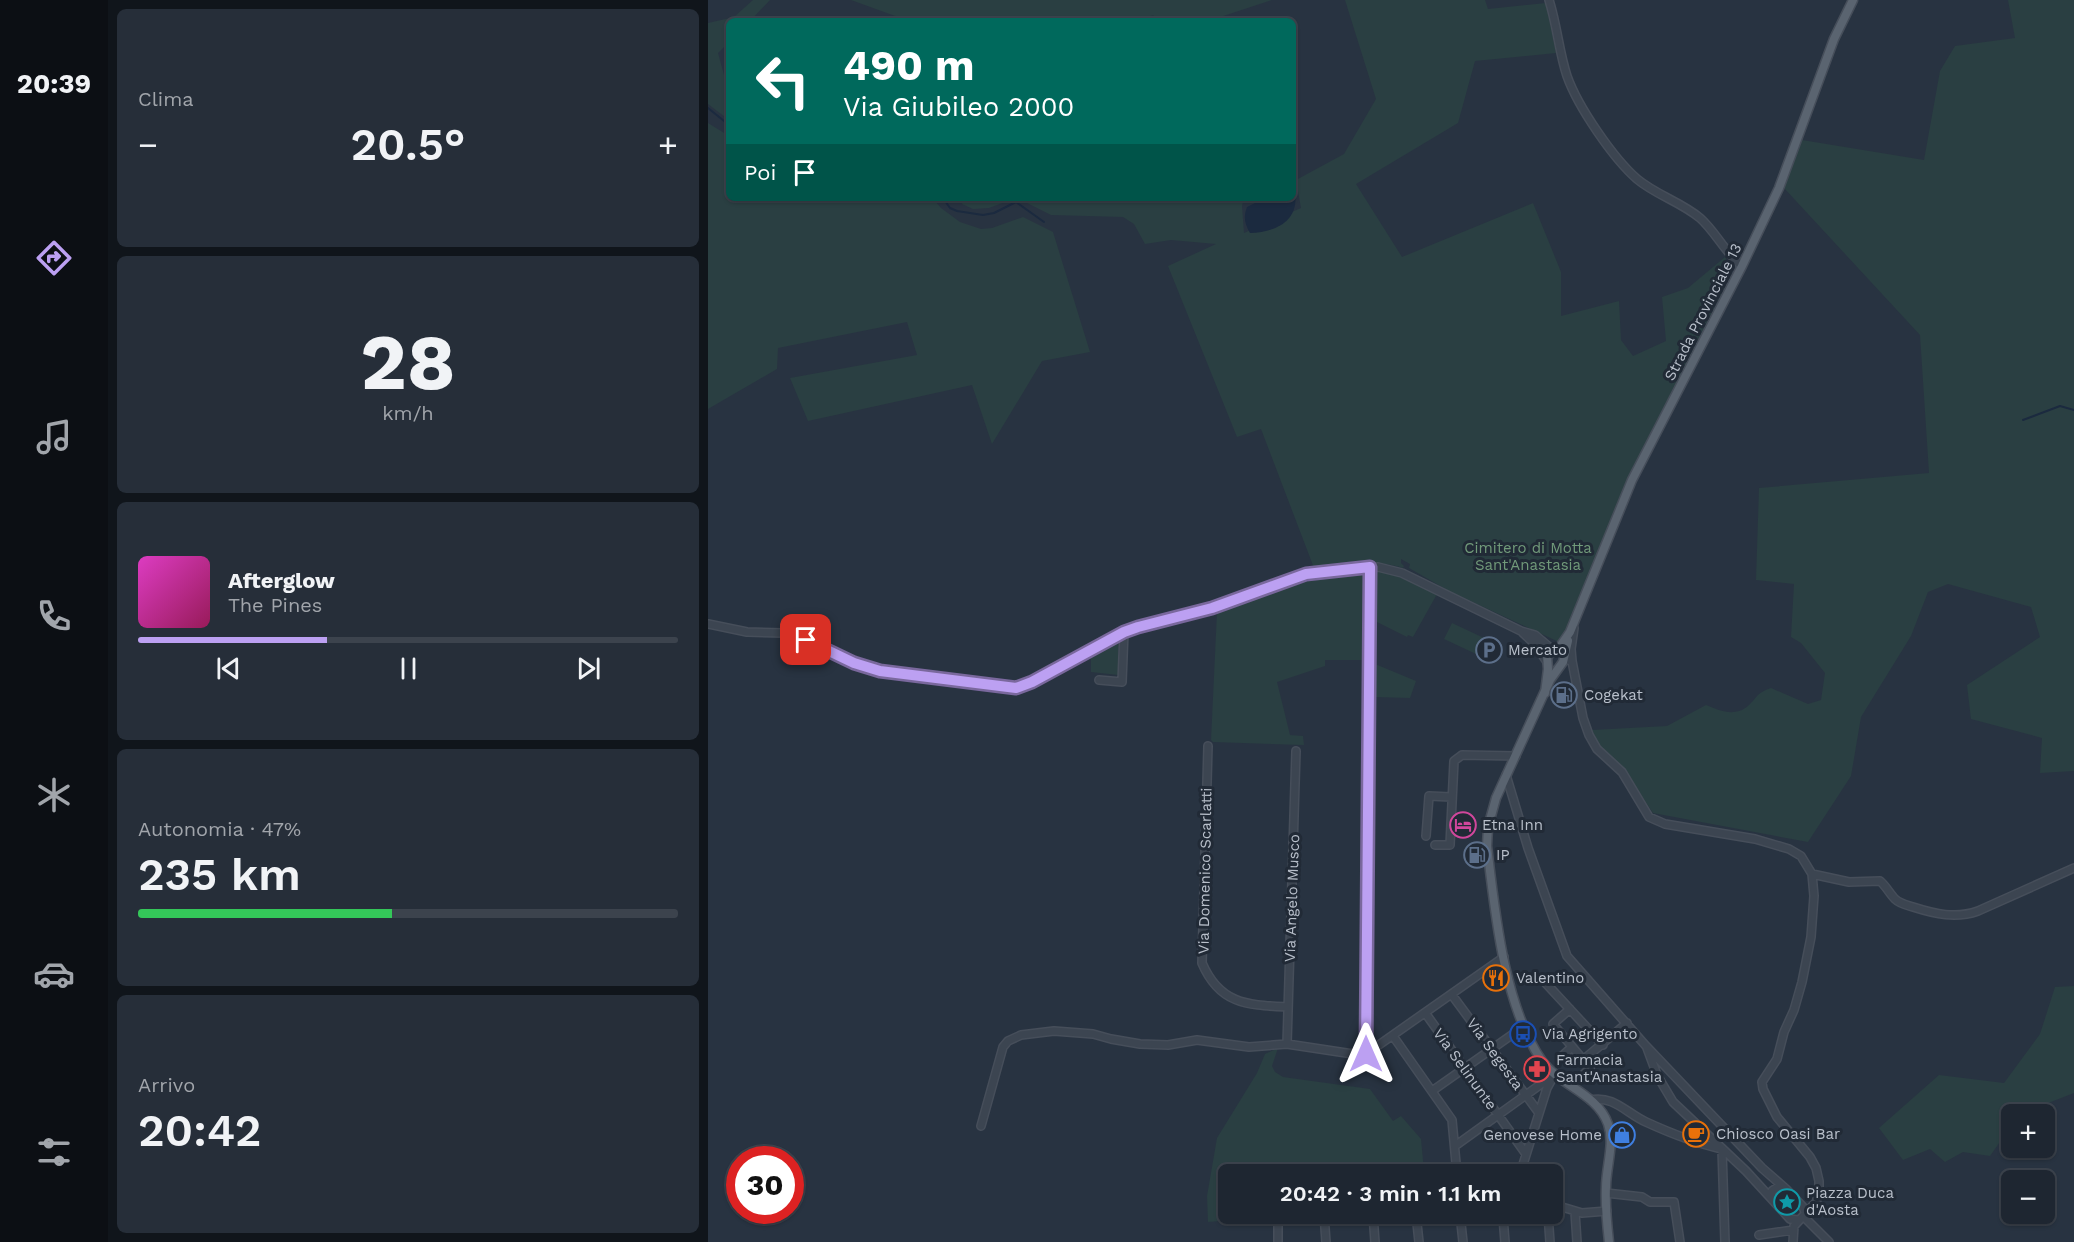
<!DOCTYPE html>
<html lang="it">
<head>
<meta charset="utf-8">
<style>
	:root { --surface:#1e2631; --page:#262e39; --text:#f1f3f6; --muted:#a1a5ab; --line:#3c434d; --accent:#bca0f2 }
	body { margin:0; font-family:"Work Sans",sans-serif; background:var(--page); color:var(--text); height:100vh; display:flex; flex-direction:column; font-size:22px; white-space:nowrap }
	* { box-sizing:border-box; margin:0 }
	p { font-size:20px; color:var(--muted) }
	.icon { flex:none; width:33px; height:33px; fill:none; stroke:currentColor; stroke-width:2; stroke-linecap:round; stroke-linejoin:round }
	.map { position:relative; flex:1; overflow:hidden }
	.side { display:flex; flex-direction:column; gap:9px; padding:9px; background:#10151b; width:600px }
	.side>* { flex:none }
	.hud { position:absolute; left:18px; top:18px; width:570px; height:183px; border-radius:9px; box-shadow:0 2px 4px #0004,0 0 0 2px var(--line); background:#00695c; color:#fff; overflow:hidden }
	.controls { position:absolute; left:1293px; top:1104px; display:grid; gap:12px }
	.controls a { display:grid; place-items:center; width:54px; height:54px; border-radius:9px; background:var(--surface); box-shadow:0 2px 4px #0004,0 0 0 2px var(--line); font-size:30px }
	.speed { position:absolute; left:18px; top:1146px; display:flex; gap:12px; font-size:30px; font-weight:700; text-align:center }
	.speed>* { display:grid; place-content:center; width:78px; height:78px; border-radius:50%; background:var(--surface); box-shadow:0 2px 4px #0004,0 0 0 2px var(--line); line-height:1 }
	.speed .limit { border:9px solid #d22; background:#fff; color:#111 }
	.pin { position:absolute; display:grid; place-items:center; width:51px; height:51px; color:#fff; margin:-26px; border-radius:12px; box-shadow:0 3px 9px #0006 }
	.me { position:absolute; width:66px; margin:-33px; rotate:0deg; stroke-linejoin:round; filter:drop-shadow(0 0 4px #0008) }
	.turn { display:flex; align-items:center; gap:21px; height:126px; padding:0 18px; font-size:27px }
	.turn .icon { width:78px; height:78px; stroke-width:2.5 }
	.turn b { display:block; font-size:42px; line-height:51px }
	.then { display:flex; align-items:center; height:57px; padding:0 18px; background:#0003; gap:12px; font-size:22px }
	.big { font-size:45px; font-weight:600; line-height:1.1 }
	.side .tile { flex:1; display:flex; flex-direction:column; justify-content:center; gap:9px; min-width:0; padding:0 21px; border-radius:9px; background:var(--page) }
	.side .dial { align-items:center; gap:0 }
	.dial b { font-size:78px; line-height:1 }
	.song { display:flex; align-items:center; gap:18px }
	.cover { width:72px; height:72px; border-radius:9px; background:linear-gradient(135deg,hsl(310 70% 55%),hsl(330 70% 35%)) }
	.played { height:6px; border-radius:3px; background:linear-gradient(90deg,var(--accent) 35%,var(--line) 35%) }
	.keys { display:flex; justify-content:space-around; direction:ltr }
	.heat { display:flex; justify-content:space-between; align-items:center; font-size:33px; direction:ltr }
	.charge { height:9px; border-radius:4px; background:linear-gradient(90deg,#34c759 47%,var(--line) 0) }
	.trip { position:absolute; left:510px; top:1164px; width:345px; height:60px; border-radius:9px; background:var(--surface); box-shadow:0 2px 4px #0004,0 0 0 2px var(--line); font-weight:600; line-height:60px; text-align:center }
	main { display:flex; flex:1; min-height:0 }
	.tabs { display:flex; flex-direction:column; width:108px; justify-content:space-around; align-items:center; background:#0c0f14; color:var(--muted) }
	.tabs .icon { width:42px; height:42px }
	.tabs .current { color:var(--accent) }
	.tabs b { font-size:27px; color:var(--text) }
	.map>svg:first-child { display:block }
	.green { fill:#2a3f42 }
	.water { fill:#1b2a3f }
	.lines { fill:none; stroke-linecap:round; stroke-linejoin:round }
	.stream { stroke:#1b2a3f; stroke-width:2 }
	.minor-casing { stroke:#464e5a; stroke-width:10 }
	.major-casing { stroke:#464e5a; stroke-width:11 }
	.minor { stroke:#3c4551; stroke-width:7 }
	.major { stroke:#5a6470; stroke-width:8 }
	.route-casing { stroke:#7a689d; stroke-width:15 }
	.route { stroke:#bca0f2; stroke-width:10 }
	.labels { text-anchor:middle; stroke-width:6; stroke-linejoin:round; paint-order:stroke }
	.street-label { font-size:15px; fill:#b9c0cb; stroke:#212a36 }
	.park-label { font-size:15px; fill:#719a7a; stroke:#212a36 }
	.poi-label { font-size:15px; fill:#b9c0cb; stroke:#212a36; text-anchor:start }
</style>
</head>
<body>
<main>
<nav class="tabs">
<b>20:39</b>
<svg class="icon current" aria-label="directions" viewBox="0 0 24 24"><path d="M12 3l9 9-9 9-9-9zM9 14v-3h6M13 9l2 2-2 2"/></svg>
<svg class="icon" aria-label="music" viewBox="0 0 24 24"><path d="M9 18V5l10-2v13"/><circle cx="6" cy="18" r="3"/><circle cx="16" cy="16" r="3"/></svg>
<svg class="icon" aria-label="phone" viewBox="0 0 24 24"><path d="M5 4h4l2 5-3 2q2 4 5 5l2-3 5 2v4C11 20 4 13 5 4z"/></svg>
<svg class="icon" aria-label="climate" viewBox="0 0 24 24"><path d="M12 3v18M4 7l16 10M4 17L20 7"/></svg>
<svg class="icon" aria-label="car" viewBox="0 0 24 24"><path d="M5 17H2v-5l4-1 3-4h7l3 4 3 1v5h-3M9 17h6M6 11h13"/><circle cx="7" cy="17" r="2"/><circle cx="17" cy="17" r="2"/></svg>
<svg class="icon" aria-label="filters" viewBox="0 0 24 24"><path d="M4 7h16M4 17h16"/><circle cx="9" cy="7" r="2"/><circle cx="15" cy="17" r="2"/></svg>
</nav>
<section class="side">
<div class="tile"><p>Clima</p>
<div class="heat"><a>−</a><b class="big">20.5°</b><a>+</a></div>
</div>
<div class="tile dial"><b>28</b><p>km/h</p></div>
<div class="tile">
<div class="song"><i class="cover"></i><div><b>Afterglow</b><p>The Pines</p></div></div>
<div class="played"></div>
<div class="keys"><svg class="icon" aria-label="previous" viewBox="0 0 24 24"><path d="M18 5L8 12l10 7zM5 5v14"/></svg><svg class="icon" aria-label="pause" viewBox="0 0 24 24"><path d="M8 5v14M16 5v14"/></svg><svg class="icon" aria-label="next" viewBox="0 0 24 24"><path d="M6 5l10 7-10 7zM19 5v14"/></svg></div>
</div>
<div class="tile"><p>Autonomia · 47%</p><b class="big">235 km</b><div class="charge"></div></div>
<div class="tile"><p>Arrivo</p><b class="big">20:42</b></div>
</section>
<div class="map">
<svg width="1366" height="1242" viewBox="0 0 1366 1242">
	<rect width="100%" height="100%" fill="#283341"/>
	<path class="green" d="M45,0H62L42,21H21V42L10,53L21,93V120L0,104V23L26,17Z
		M143,0H564L500,21H439L446,15L426,21H201Z
		M637,0H777L780,9L838,3L848,53L767,61L750,123L648,184L694,257L825,203L853,272V316L911,301L913,340L925,356L958,341L954,297L980,288L1017,257L1025,270L922,475L853,643L741,591L701,568L702,564L693,559V563L696,566L695,568C662,558 639,564 606,568L553,429L529,437L460,266L508,244L463,240L437,244L426,224L415,217L343,215L313,200L305,199L281,208L265,209L254,204L256,198H536L534,206L536,233L593,208L588,180L636,154L668,99Z
		M1300,0H1366V771L1332,773L1334,738L1263,719L1259,685L1332,637L1323,607L1240,584L1220,592L1203,636L1153,717L1143,776L1100,842L945,813L915,769L891,746L884,730L959,726L998,705C1012,711 1027,717 1040,706C1051,696 1047,694 1063,688L1100,704L1113,700L1117,673L1093,643L1083,637L1086,584L1048,580L1051,488L1221,473L1212,335L1076,188L1094,140L1216,160L1232,71L1247,46L1307,38Z
		M0,123L21,136V198H211L227,201L233,208L252,222L273,229L284,228L315,217L345,232L382,352L334,361L284,444L264,385L100,421L82,378L209,355L199,322L70,348L69,369L0,409Z
		M670,570L691,576L729,594L705,637L700,635L699,637L667,621V577Z
		M657,571L660,577L659,660H617V666L569,682L582,735L595,736L596,745L505,742L503,740L509,612L575,588L592,579L608,575Z
		M744,623L776,638L768,654L736,639Z
		M410,640V675L383,672V656Z
		M667,664L708,681L702,698L666,697Z
		M1366,986V1093L1312,1114H1304L1303,1126L1282,1156L1255,1152L1237,1162L1222,1149L1195,1160L1171,1128L1231,1075L1296,1083L1332,1034L1347,987Z
		M570,1048L564,1066L567,1072L575,1077L662,1089L685,1121L693,1116L713,1139L716,1171L683,1174H520V1214H565V1217L500,1222L499,1196L509,1138L549,1073L557,1054Z"/>
	<path class="water" d="M585,193H587C591,221 568,232 542,233C537,224 535,218 539,207L557,198H585Z"/>
	<g class="lines">
		<path class="stream" d="M0,108L21,125
			M235,198L242,208L249,211L275,215L286,213L308,202L336,222
			M1315,420L1352,406L1366,410"/>
		<g class="minor-casing">
			<path id="minor" d="M841,0C849,25 851,52 859,76C870,107 905,158 929,179C948,195 973,202 992,218C1008,232 1017,253 1034,266
				M0,624L39,632L75,633L88,636L146,663L172,671L308,688L324,682L416,632L430,627L504,608L598,574L670,567L694,573L813,631L827,635L846,651
				M815,633L827,644L839,662
				M856,659L864,661L875,718L881,735L889,749L914,772L941,817L957,824L1047,839L1081,849L1093,856L1104,874L1106,896L1103,937L1094,982L1086,1010L1076,1032L1069,1059L1054,1082L1055,1089L1069,1117L1102,1157L1108,1168L1111,1181V1195L1108,1202L1086,1226L1085,1242
				M864,661L863,649L866,628
				M391,680L414,682L416,632
				M500,746L494,963C512,1005 540,1005 580,1007
				M798,775L820,848L859,956L938,1046L1054,1168L1078,1189L1095,1207L1097,1212
				M718,836L721,796L743,797
				M727,845H742L746,761L754,755L808,756
				M1104,874L1141,882L1172,881C1178,886 1182,894 1187,899C1192,904 1199,905 1205,907C1227,914 1248,919 1270,911L1366,868
				M833,978L895,1045
				M744,995L831,1113
				M862,1009L845,1024L882,1068L873,1077
				M718,1014L818,1154
				M685,1036L744,1120L749,1174
				M579,1044L588,751
				M939,1048L949,1075L965,1102L1038,1171L1082,1219L1090,1220
				M658,1054L662,567
				M853,1057L864,1047
				M875,1060L919,1023
				M724,1091L815,1027
				M882,1100C906,1095 918,1113 938,1122C962,1133 987,1143 1014,1149L1017,1242
				M273,1126L295,1047L300,1041L313,1035L346,1031L385,1034L403,1039L432,1044L460,1045L489,1040L541,1047L579,1044L645,1054H658L796,957
				M747,1146L847,1074
				M812,1174L839,1088L845,1077
				M898,1193L934,1197L942,1202H966L972,1242
				M1063,1197L1064,1191L1073,1185
				M844,1204L874,1213L899,1211
				M867,1212L869,1242
				M616,1214L618,1242
				M665,1214L667,1242
				M708,1214L711,1242
				M752,1214L755,1242
				M797,1214L795,1217L797,1242
				M840,1214L842,1242
				M1096,1217L1121,1242
				M1051,1235L1085,1230
				M570,1242V1214H586"/>
		</g>
		<g class="major-casing">
			<path id="major" d="M860,641L855,662L842,680L788,798L780,827L779,846C787,913 796,1006 834,1061C852,1086 889,1093 900,1124C907,1143 898,1167 898,1187C897,1205 899,1224 901,1242
				M837,693L840,669L839,656L851,648L862,632L924,480L1034,266L1071,188L1126,39L1145,0"/>
		</g>
		<use href="#minor" class="minor"/>
		<use href="#major" class="major"/>
	</g>
	<g class="lines">
		<g class="route-casing">
			<path id="route" d="M98,640L146,663L172,671L308,688L324,682L416,632L430,627L504,608L598,574L662,567L658,1054"/>
		</g>
		<use href="#route" class="route"/>
	</g>
	<defs>
		<g id="parking-ring" transform="scale(1.35)"><circle r="9.5" fill="#212a36" stroke="#5c6f8a" stroke-width="1.5"/><path d="M-3.5-5.5H1a3.5 3.5 0 0 1 0 7H-1V5.5H-3.5ZM-1-3.4V-.6H.8a1.4 1.4 0 0 0 0-2.8Z" fill="#5c6f8a"/></g>
		<g id="fuel-ring" transform="scale(1.35)"><circle r="9.5" fill="#212a36" stroke="#5c6f8a" stroke-width="1.5"/><path d="M-5.5-6h7V0h2V4h1.3V-2.5L3-4.5l.8-.8L6-3V5H2.5V1h-1V6h-7ZM-4.2-4.7v3.2H.2V-4.7Z" fill="#5c6f8a"/></g>
		<g id="hotel-ring" transform="scale(1.35)"><circle r="9.5" fill="#212a36" stroke="#d1479c" stroke-width="1.5"/><path d="M-6-4.5h1.5V1H6V5H4.5V3h-9V5H-6ZM-4 0a1.8 1.8 0 1 1 3.6 0ZM.5 0V-2.5h3Q6-2.5 6 0Z" fill="#d1479c"/></g>
		<g id="restaurant-ring" transform="scale(1.35)"><circle r="9.5" fill="#212a36" stroke="#e8710a" stroke-width="1.5"/><path d="M-5-6h1v4h1v-4h1v4h1v-4h1v5L-1.5 .5V6h-2V.5L-5-1ZM5-6V6H3V1.5H1.5Q1.5-4 5-6Z" fill="#e8710a"/></g>
		<g id="bus-ring" transform="scale(1.35)"><circle r="9.5" fill="#212a36" stroke="#1a4fb4" stroke-width="1.5"/><path d="M-5-6H5V4H4V6H2V4H-2V6H-4V4H-5ZM-3.5-4V0h7V-4ZM-3.5 1.2v1.5H-2V1.2ZM2 1.2v1.5H3.5V1.2Z" fill="#1a4fb4"/></g>
		<g id="pharmacy-ring" transform="scale(1.35)"><circle r="9.5" fill="#212a36" stroke="#e0444e" stroke-width="1.5"/><path d="M-2-6h4v4h4v4h-4v4h-4v-4h-4v-4h4Z" fill="#e0444e"/></g>
		<g id="cafe-ring" transform="scale(1.35)"><circle r="9.5" fill="#212a36" stroke="#e8710a" stroke-width="1.5"/><path d="M-5.5-4.5H6V0H3Q3 3.5 0 3.5H-2.5Q-5.5 3.5-5.5 0ZM3-3.2v2h1.7v-2ZM-6 4.5H4V6H-6Z" fill="#e8710a"/></g>
		<g id="shop-ring" transform="scale(1.35)"><circle r="9.5" fill="#212a36" stroke="#3f7fe0" stroke-width="1.5"/><path d="M-5-2.5h2.3a2.7 3.5 0 0 1 5.4 0H5L5.5 6h-11ZM-1.5-2.5h3a1.5 2.3 0 0 0-3 0Z" fill="#3f7fe0"/></g>
		<g id="sight-ring" transform="scale(1.35)"><circle r="9.5" fill="#212a36" stroke="#0f9aa8" stroke-width="1.5"/><path d="M0-6L1.8-2.2L6-1.7L2.9 1.2L3.7 5.4L0 3.3L-3.7 5.4L-2.9 1.2L-6-1.7L-1.8-2.2Z" fill="#0f9aa8"/></g>
	</defs>
	<g fill-rule="evenodd">
		<use href="#parking-ring" x="781" y="650"/>
		<use href="#fuel-ring" x="856" y="695"/>
		<use href="#hotel-ring" x="755" y="825"/>
		<use href="#fuel-ring" x="769" y="855"/>
		<use href="#restaurant-ring" x="788" y="978"/>
		<use href="#bus-ring" x="815" y="1034"/>
		<use href="#pharmacy-ring" x="829" y="1069"/>
		<use href="#cafe-ring" x="988" y="1134"/>
		<use href="#shop-ring" x="914" y="1135"/>
		<use href="#sight-ring" x="1079" y="1202"/>
	</g>
	<g class="labels">
		<g class="street-label">
			<text transform="translate(995 312) rotate(-63)" y="5">Strada Provinciale 13</text>
			<text transform="translate(497 871) rotate(-89)" y="5">Via Domenico Scarlatti</text>
			<text transform="translate(584 898) rotate(-88)" y="5">Via Angelo Musco</text>
			<text transform="translate(787 1054) rotate(54)" y="5">Via Segesta</text>
			<text transform="translate(757 1069) rotate(54)" y="5">Via Selinunte</text>
		</g>
		<g class="park-label">
			<text x="820" y="553">Cimitero di Motta<tspan x="820" dy="17">Sant'Anastasia</tspan></text>
		</g>
		<g class="poi-label">
			<text x="800" y="655">Mercato</text>
			<text x="876" y="700">Cogekat</text>
			<text x="774" y="830">Etna Inn</text>
			<text x="788" y="860">IP</text>
			<text x="808" y="983">Valentino</text>
			<text x="834" y="1039">Via Agrigento</text>
			<text x="848" y="1065">Farmacia<tspan x="848" dy="17">Sant'Anastasia</tspan></text>
			<text x="1008" y="1139">Chiosco Oasi Bar</text>
			<text x="894" y="1140" text-anchor="end">Genovese Home</text>
			<text x="1098" y="1198">Piazza Duca<tspan x="1098" dy="17">d'Aosta</tspan></text>
		</g>
	</g>
</svg>
<div class="controls">
<a>+</a>
<a>−</a>
</div>
<div class="speed"><div class="limit">30</div></div>
<div class="pin" style="left:98px;top:640px;background:#d93025"><svg class="icon" aria-label="arrive" viewBox="0 0 24 24"><path d="M6 21V4h12l-3 4 3 4H6"/></svg></div>
<svg class="me" style="left:658px;top:1054px" viewBox="-20 -20 40 40"><path d="M0-17L14 15 0 8-14 15z" fill="#bca0f2" stroke="#fff" stroke-width="4"/></svg>
<div class="trip">20:42 · 3 min · 1.1 km</div>
<div class="hud">
<div class="turn"><svg class="icon" aria-label="left" viewBox="0 0 24 24"><path d="M17 20v-9H6M10 6l-5 5 5 5"/></svg><div><b>490 m</b>Via Giubileo 2000</div></div>
<div class="then">Poi<svg class="icon" aria-label="arrive" viewBox="0 0 24 24"><path d="M6 21V4h12l-3 4 3 4H6"/></svg></div>
</div>
</div>
</main>
</body>
</html>
